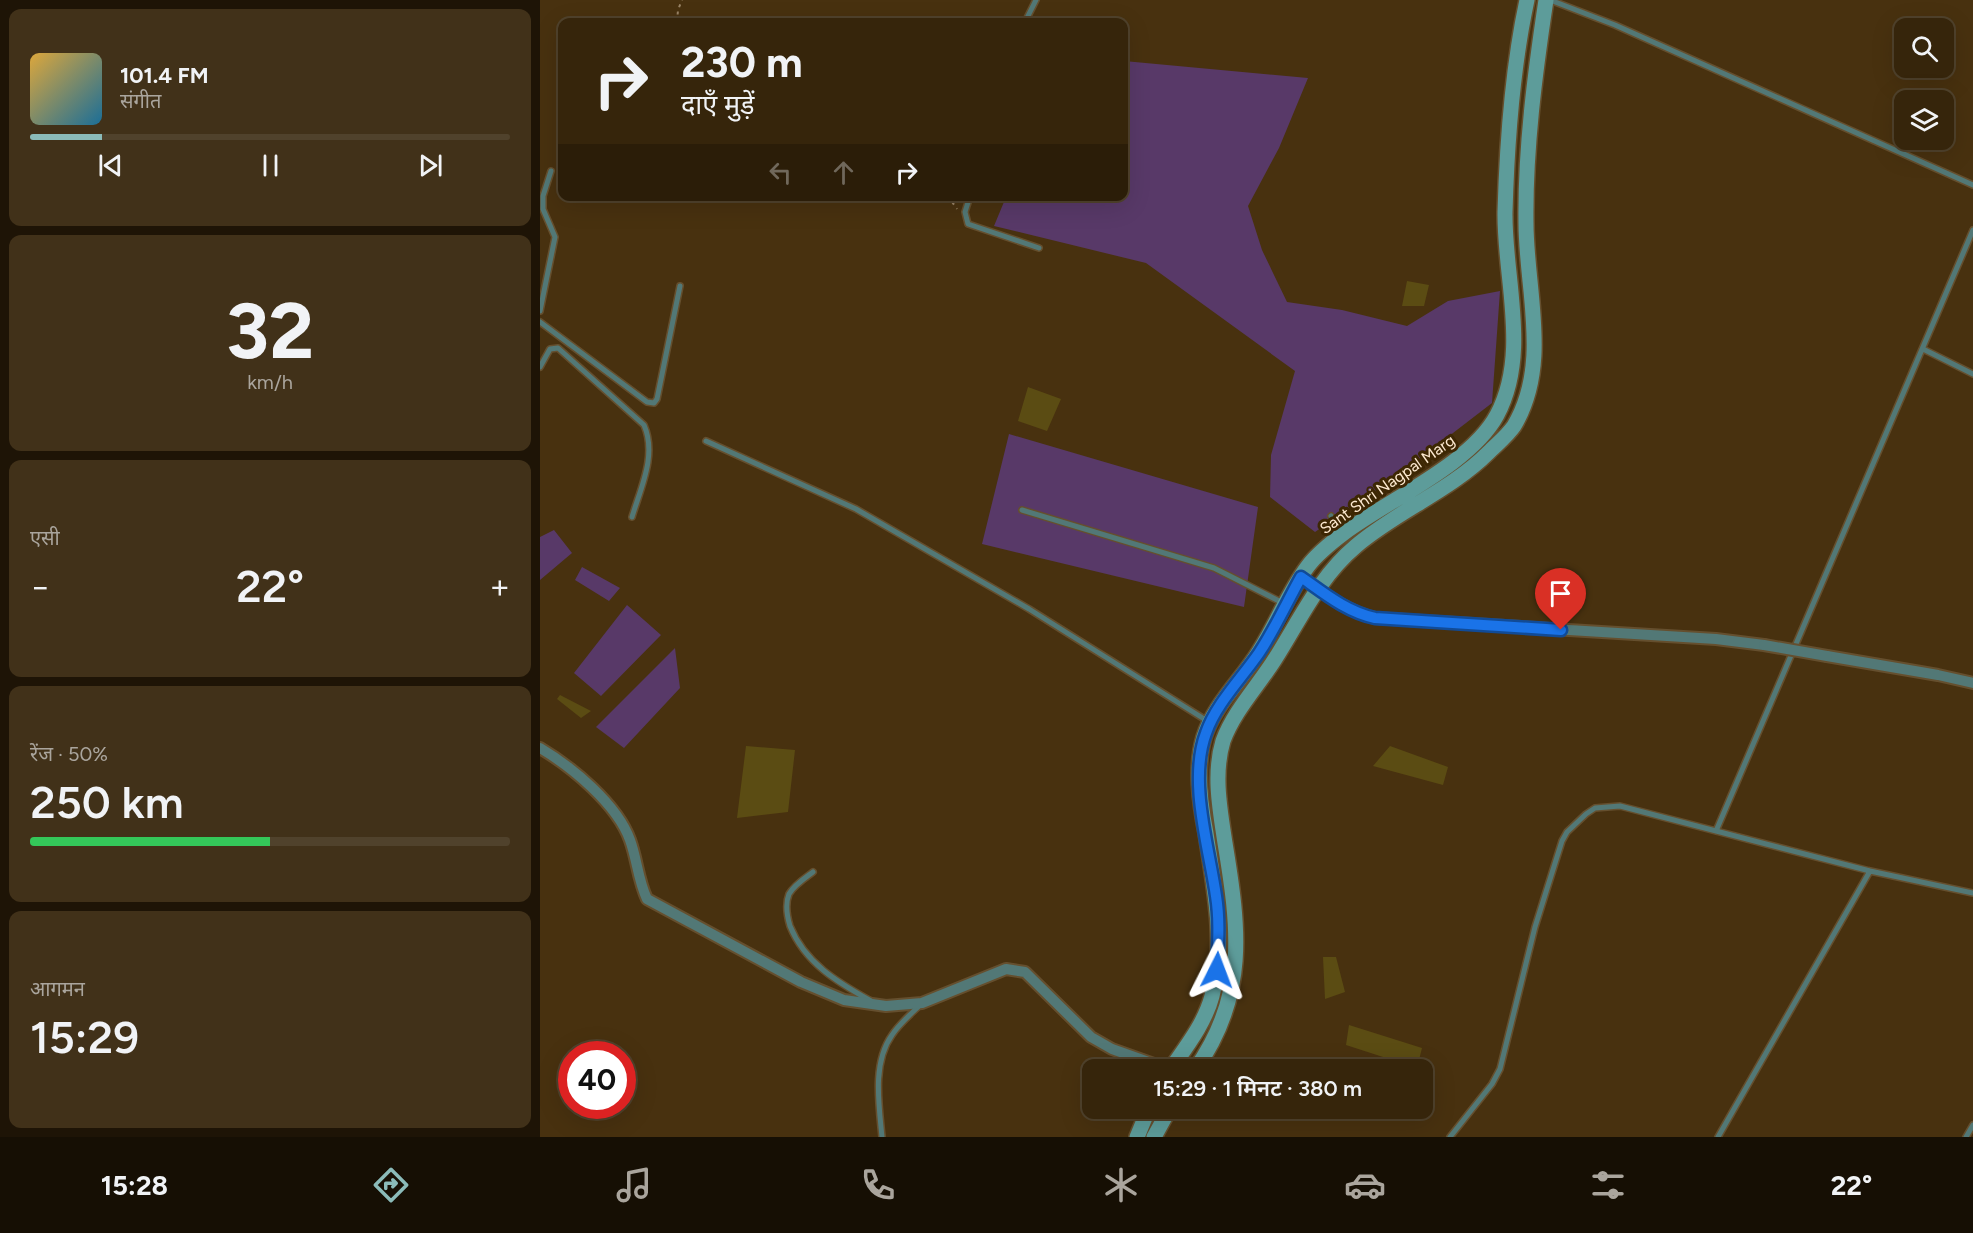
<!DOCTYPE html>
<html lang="hi">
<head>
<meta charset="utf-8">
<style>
	:root { --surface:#36250b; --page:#413119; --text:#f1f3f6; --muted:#aaa59d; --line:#50422c; --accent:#8bbbb9 }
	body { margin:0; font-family:Figtree,"Noto Sans Devanagari",sans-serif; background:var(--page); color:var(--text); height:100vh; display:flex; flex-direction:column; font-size:22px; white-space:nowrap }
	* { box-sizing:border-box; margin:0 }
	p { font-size:20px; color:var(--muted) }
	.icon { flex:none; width:33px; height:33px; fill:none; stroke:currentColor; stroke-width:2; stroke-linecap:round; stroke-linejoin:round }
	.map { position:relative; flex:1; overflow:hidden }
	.drawer { display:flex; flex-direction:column; gap:9px; padding:9px; background:#1e1406; width:540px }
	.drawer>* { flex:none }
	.guide { position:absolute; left:18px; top:18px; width:570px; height:183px; border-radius:12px; box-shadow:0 6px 24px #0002,0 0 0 2px var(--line); background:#36250b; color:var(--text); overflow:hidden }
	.tools { position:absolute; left:1354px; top:18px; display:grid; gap:12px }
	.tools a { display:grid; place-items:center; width:60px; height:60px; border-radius:12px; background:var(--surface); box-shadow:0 6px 24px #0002,0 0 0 2px var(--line); font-size:30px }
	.speed { position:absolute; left:18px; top:1041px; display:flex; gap:12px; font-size:30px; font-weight:700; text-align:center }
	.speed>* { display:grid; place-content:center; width:78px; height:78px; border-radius:50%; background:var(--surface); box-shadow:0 6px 24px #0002,0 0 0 2px var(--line); line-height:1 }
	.speed .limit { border:9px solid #d22; background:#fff; color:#111 }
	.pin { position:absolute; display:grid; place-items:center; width:51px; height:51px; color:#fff; margin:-62px -26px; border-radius:50% 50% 50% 0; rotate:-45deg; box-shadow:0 0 6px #0007 }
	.pin .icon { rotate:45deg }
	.me { position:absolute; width:66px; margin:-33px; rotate:3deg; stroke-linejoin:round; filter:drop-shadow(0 0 4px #0008) }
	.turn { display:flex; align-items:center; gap:21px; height:126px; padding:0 24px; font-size:27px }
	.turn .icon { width:78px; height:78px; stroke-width:2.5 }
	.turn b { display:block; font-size:42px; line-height:51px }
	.lanes { display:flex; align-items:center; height:57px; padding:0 24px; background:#0003; justify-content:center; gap:30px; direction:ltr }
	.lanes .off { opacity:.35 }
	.big { font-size:45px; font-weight:600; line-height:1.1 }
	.drawer .card { flex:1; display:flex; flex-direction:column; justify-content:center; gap:9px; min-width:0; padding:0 21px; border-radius:12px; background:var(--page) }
	.drawer .dial { align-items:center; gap:0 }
	.dial b { font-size:78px; line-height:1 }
	.song { display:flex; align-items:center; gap:18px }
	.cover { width:72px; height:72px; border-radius:9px; background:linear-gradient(135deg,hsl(40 70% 55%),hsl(200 70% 35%)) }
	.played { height:6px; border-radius:3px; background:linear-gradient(90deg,var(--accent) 15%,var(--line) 15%) }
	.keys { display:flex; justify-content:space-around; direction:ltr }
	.heat { display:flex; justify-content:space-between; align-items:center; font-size:33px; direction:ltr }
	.charge { height:9px; border-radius:4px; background:linear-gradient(90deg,#34c759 50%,var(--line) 0) }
	.trip { position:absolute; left:542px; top:1059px; width:351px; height:60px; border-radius:12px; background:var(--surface); box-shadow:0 6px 24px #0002,0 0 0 2px var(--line); font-weight:600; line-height:60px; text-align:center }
	.dock { display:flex; height:96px; justify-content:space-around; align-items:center; background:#160f04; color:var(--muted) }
	.dock .icon { width:42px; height:42px }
	.dock .current { color:var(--accent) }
	.dock b { font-size:27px; color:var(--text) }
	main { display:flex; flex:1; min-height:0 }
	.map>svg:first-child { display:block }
	.green { fill:#583968 }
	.building { fill:#5b4c13 }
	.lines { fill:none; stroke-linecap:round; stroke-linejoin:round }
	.lane-casing { stroke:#654f2e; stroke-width:8 }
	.street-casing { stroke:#654f2e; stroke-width:14 }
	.secondary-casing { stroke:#654f2e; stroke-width:18 }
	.path { stroke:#9a8466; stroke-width:2; stroke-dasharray:3 4.5; stroke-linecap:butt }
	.lane { stroke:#527876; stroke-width:5 }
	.street { stroke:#527876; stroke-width:10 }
	.secondary { stroke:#5d9c9a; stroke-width:15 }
	.street-bridge-casing { stroke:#654f2e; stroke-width:14; stroke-linecap:butt }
	.street-bridge { stroke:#527876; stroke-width:10 }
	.route-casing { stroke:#114b97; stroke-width:15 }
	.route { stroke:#1a73e8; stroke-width:10 }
	.labels { text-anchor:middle; stroke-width:6; stroke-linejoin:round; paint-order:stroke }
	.street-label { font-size:16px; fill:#fdead1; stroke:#3d2703 }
</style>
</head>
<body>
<main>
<section class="drawer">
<div class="card">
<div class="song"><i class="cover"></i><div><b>101.4 FM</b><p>संगीत</p></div></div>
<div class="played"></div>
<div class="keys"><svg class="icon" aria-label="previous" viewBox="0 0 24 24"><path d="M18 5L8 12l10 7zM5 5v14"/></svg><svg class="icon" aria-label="pause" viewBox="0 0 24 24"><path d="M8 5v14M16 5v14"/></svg><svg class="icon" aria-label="next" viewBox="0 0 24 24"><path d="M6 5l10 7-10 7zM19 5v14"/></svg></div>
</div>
<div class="card dial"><b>32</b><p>km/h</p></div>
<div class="card"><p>एसी</p>
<div class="heat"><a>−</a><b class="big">22°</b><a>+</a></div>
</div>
<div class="card"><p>रेंज · 50%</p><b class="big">250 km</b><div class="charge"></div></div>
<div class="card"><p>आगमन</p><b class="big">15:29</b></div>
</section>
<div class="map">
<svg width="1433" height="1137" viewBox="0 0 1433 1137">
	<rect width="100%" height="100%" fill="#48310f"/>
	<path class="green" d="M584,61L768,78L739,148L708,206L722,250L747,302L802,310L867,326L908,301L960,291L952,403L861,473L775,532L730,497L731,455L755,371L606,263L454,226L466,197L584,196Z
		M469,434L718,507L704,607L442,544Z
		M14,530L32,553L0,580V537Z
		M42,567L80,588L69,601L35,580Z
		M87,605L121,635L61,696L34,673Z
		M135,648L140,688L84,748L56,727Z"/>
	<path class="building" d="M867,281L889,285L884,306H862Z
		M488,387L521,399L507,431L478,421Z
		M20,695L51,711L41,718L17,699Z
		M206,746L255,750L248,812L197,818Z
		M850,746L908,767L903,785L833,766Z
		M783,957H796L805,992L785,999Z
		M809,1025L882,1048L877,1068L806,1045Z"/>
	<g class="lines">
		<g class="lane-casing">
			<path id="lane" d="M1010,0L1075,25L1433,185
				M485,22L496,0
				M430,196L425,212L428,224L499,248
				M0,311L15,237L3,209V196L11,171
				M0,322L107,402L114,403L117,399L140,286
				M1383,349L1433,374
				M0,367L10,349L18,348L104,425C117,455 101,487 92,517
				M166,441L316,509L489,609L669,722
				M482,510L674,568L743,603
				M791,516L802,532
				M1176,831L1433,230
				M273,872C265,878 254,885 249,894C245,904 247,916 250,926C265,963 297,982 331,1001
				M342,1137C339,1105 332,1063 352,1035C359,1024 371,1014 381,1004
				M910,1137L952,1084L960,1069L995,927L1022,841L1027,832L1046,814L1055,808L1080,806L1330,871L1433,893
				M1178,1137L1330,871
				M1426,1137L1433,1125"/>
		</g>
		<g class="street-casing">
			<path id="street" d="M761,577C785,594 806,611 835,618L1176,639L1224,645
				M1287,656L1398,675L1433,683
				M0,748C32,767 77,804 90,840C97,859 98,880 107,899L261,982L304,1000L346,1006L382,1003L466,969L485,972L551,1037L572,1049L631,1070"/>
		</g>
		<g class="secondary-casing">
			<path id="secondary" d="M630,1070C646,1047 665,1023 672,996C686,942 674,887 666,833C660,803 655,767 664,737C674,704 703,679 720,650C737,623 749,591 768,566C777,554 792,542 804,533C848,500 931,464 957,415C990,353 964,278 965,212C967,142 972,69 987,0
				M655,1070C708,995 699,928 685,843C680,810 673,774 683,741C694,711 718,686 735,659C760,620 779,577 816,546C857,511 910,491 949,452C957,444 967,436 974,426C1011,364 986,290 986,223C985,149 995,73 1006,0
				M597,1137L609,1108
				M614,1137L630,1108"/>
		</g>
		<path class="path" d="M137,22L138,10L142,0
			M408,196L417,209"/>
		<use href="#lane" class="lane"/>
		<use href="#street" class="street"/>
		<use href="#secondary" class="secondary"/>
		<g class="street-bridge-casing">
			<path id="street-bridge" d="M1224,645L1287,656"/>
		</g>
		<use href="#street-bridge" class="street-bridge"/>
	</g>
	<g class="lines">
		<g class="route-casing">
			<path id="route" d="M677,970C678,945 680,921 676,896C669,847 648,781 666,733C676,704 701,679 719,653C735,629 747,602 761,577C785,594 807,612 835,618L1021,630"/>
		</g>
		<use href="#route" class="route"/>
	</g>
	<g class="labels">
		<g class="street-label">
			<text transform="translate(847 484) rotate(-35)" y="6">Sant Shri Nagpal Marg</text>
		</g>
	</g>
</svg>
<div class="tools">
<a><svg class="icon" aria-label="search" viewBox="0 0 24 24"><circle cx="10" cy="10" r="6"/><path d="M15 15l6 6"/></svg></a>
<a><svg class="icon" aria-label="layers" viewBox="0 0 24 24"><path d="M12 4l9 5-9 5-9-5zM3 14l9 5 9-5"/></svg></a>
</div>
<div class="speed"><div class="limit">40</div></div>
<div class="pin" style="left:1021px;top:630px;background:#d93025"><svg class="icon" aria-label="arrive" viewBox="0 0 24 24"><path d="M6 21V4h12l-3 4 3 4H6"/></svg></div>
<svg class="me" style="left:677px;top:970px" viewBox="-20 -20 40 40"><path d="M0-17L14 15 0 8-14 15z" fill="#1a73e8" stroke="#fff" stroke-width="4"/></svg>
<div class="trip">15:29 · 1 मिनट · 380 m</div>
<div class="guide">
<div class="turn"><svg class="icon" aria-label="right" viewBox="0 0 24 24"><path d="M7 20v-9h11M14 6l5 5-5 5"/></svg><div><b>230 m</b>दाएँ मुड़ें</div></div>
<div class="lanes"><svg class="icon off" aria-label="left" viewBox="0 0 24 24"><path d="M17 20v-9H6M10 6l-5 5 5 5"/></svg><svg class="icon off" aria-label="ahead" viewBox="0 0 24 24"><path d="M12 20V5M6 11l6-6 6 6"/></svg><svg class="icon" aria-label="right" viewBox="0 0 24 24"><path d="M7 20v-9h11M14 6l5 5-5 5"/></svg></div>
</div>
</div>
</main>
<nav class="dock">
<b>15:28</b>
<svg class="icon current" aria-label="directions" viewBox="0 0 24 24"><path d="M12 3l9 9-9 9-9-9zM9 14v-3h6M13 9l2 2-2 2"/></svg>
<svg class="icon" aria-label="music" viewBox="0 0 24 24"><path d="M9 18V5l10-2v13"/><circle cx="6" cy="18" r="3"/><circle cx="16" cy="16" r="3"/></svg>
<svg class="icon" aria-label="phone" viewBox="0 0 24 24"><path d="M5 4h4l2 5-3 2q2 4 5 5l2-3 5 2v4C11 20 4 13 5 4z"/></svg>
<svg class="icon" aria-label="climate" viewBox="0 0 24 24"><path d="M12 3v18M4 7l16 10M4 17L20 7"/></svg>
<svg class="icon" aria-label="car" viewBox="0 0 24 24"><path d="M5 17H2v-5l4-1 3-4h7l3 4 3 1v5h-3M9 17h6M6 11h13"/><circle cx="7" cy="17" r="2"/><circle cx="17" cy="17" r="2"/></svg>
<svg class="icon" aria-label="filters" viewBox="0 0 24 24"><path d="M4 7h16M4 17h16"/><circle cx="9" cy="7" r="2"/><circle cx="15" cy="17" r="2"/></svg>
<b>22°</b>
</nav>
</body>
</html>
